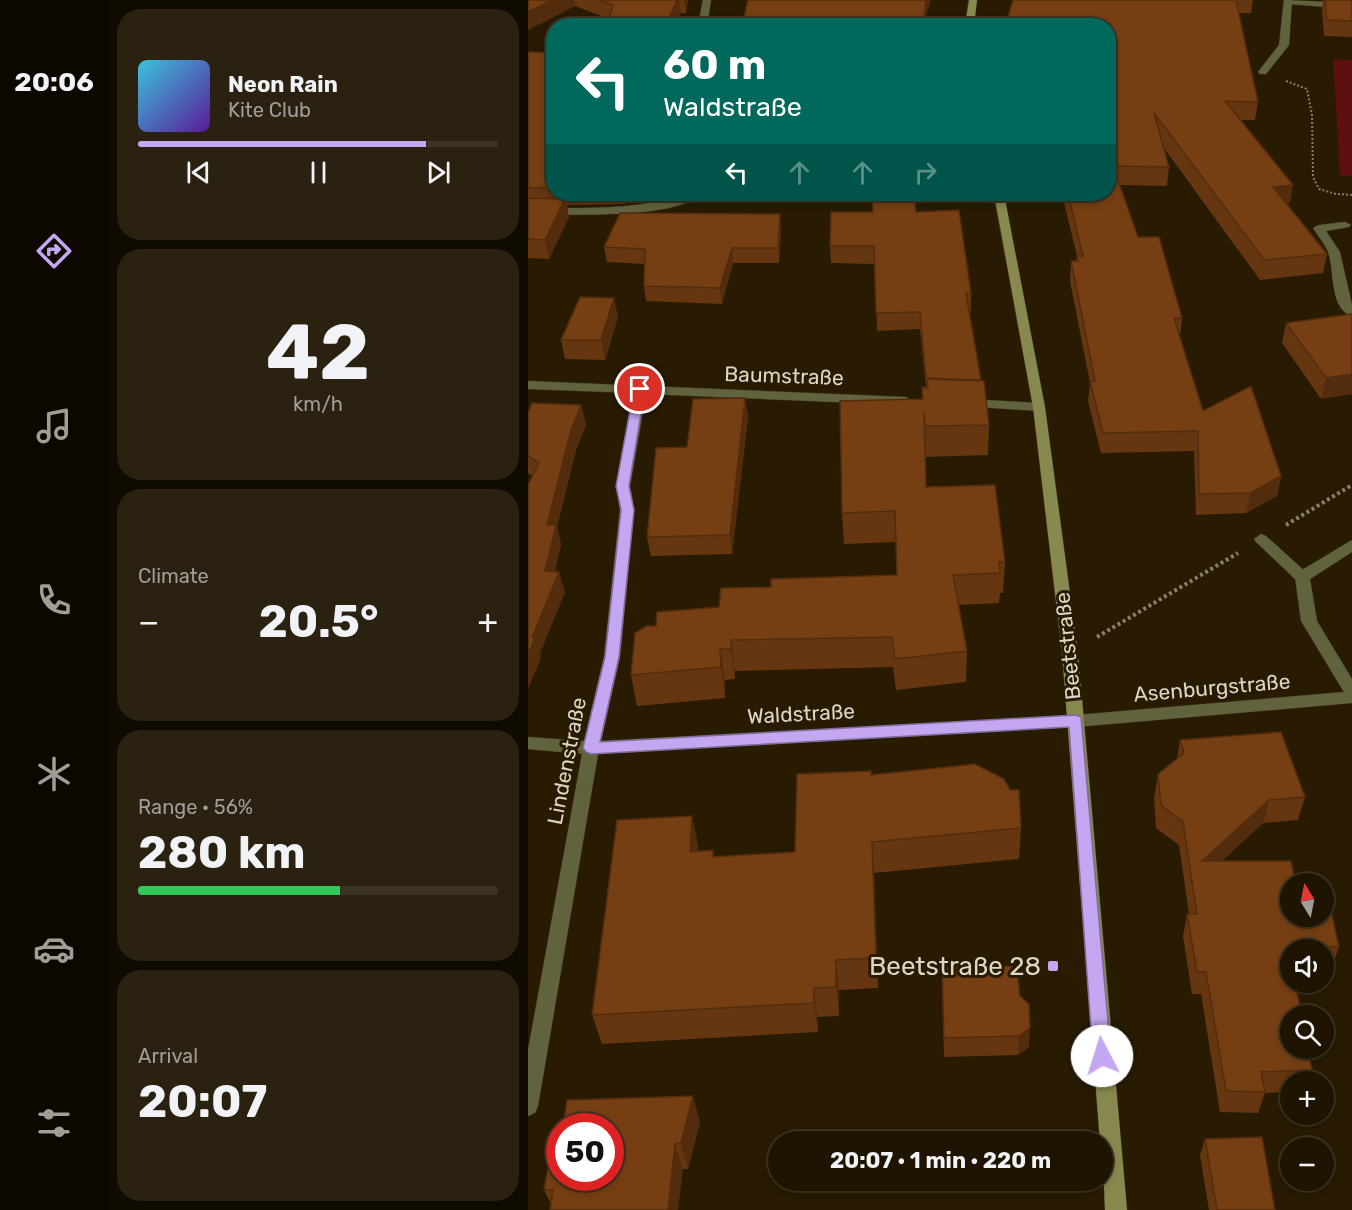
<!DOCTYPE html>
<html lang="en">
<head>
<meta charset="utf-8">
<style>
	:root { --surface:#1e1401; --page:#2b2110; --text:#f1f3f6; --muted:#a19e99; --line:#3c3323; --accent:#c5a7f1 }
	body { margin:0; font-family:Rubik,sans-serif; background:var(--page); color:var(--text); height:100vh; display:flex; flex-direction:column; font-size:22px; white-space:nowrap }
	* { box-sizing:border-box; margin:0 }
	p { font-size:20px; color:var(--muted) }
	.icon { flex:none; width:33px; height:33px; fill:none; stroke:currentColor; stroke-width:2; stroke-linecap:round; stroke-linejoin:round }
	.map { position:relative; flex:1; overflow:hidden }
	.panel { display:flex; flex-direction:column; gap:9px; padding:9px; background:#100b01; width:420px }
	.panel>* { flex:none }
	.top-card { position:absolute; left:18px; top:18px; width:570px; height:183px; border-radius:24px; box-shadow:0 3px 9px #0003,0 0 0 2px var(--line); background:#00695c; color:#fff; overflow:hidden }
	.needle { width:39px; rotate:350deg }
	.buttons { position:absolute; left:752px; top:873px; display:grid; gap:12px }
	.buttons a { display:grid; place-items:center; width:54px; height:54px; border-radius:50%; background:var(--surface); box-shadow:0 3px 9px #0003,0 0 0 2px var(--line); font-size:30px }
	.speed { position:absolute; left:18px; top:1113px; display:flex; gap:12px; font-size:30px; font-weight:700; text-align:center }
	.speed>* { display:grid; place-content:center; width:78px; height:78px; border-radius:50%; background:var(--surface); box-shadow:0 3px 9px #0003,0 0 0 2px var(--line); line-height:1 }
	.speed .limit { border:9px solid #d22; background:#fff; color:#111 }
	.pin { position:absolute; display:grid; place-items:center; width:51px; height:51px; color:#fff; margin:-26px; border:3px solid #fff; border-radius:50%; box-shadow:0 2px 6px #0007 }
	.me { position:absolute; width:66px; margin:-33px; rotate:355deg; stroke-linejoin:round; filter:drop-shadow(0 0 4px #0008) }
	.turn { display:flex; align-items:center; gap:21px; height:126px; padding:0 18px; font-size:27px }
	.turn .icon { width:78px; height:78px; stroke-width:2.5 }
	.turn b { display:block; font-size:42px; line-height:51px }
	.lanes { display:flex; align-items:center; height:57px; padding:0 18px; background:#0003; justify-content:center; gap:30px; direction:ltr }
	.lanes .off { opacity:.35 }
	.big { font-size:45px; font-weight:700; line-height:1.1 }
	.panel .tile { flex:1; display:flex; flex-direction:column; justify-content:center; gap:9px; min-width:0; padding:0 21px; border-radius:24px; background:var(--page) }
	.panel .dial { align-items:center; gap:0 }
	.dial b { font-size:78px; line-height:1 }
	.song { display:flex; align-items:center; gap:18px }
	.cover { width:72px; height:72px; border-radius:9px; background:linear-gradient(135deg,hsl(190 70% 55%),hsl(270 70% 35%)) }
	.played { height:6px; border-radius:3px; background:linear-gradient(90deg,var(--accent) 80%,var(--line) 80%) }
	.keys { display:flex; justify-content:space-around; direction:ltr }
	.heat { display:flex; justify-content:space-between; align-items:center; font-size:33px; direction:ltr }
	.charge { height:9px; border-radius:4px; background:linear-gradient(90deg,#34c759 56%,var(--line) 0) }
	.trip { position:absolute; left:240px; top:1131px; width:345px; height:60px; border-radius:30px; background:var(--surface); box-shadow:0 3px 9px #0003,0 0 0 2px var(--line); font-weight:700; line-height:60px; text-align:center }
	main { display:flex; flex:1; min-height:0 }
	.dock { display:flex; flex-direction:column; width:108px; justify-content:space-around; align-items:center; background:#0c0800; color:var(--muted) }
	.dock .icon { width:42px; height:42px }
	.dock .on { color:var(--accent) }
	.dock b { font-size:27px; color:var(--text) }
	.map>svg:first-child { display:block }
	.green { fill:#5e0f0f }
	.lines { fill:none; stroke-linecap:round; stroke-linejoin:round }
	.lane-casing { stroke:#41351c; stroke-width:1 }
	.street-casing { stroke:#41351c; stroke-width:1 }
	.secondary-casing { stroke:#41351c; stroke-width:1 }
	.path-far1 { stroke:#887e69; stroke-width:2; stroke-dasharray:2 2; stroke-linecap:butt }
	.path { stroke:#887e69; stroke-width:4; stroke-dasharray:3 3; stroke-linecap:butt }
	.lane { fill:#61623e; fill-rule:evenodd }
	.street { fill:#61623e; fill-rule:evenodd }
	.secondary { fill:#87894f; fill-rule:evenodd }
	.wall { fill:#653610 }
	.shaded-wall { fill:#532c0d }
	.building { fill:#763f13; stroke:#532c0d; stroke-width:1.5 }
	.route { fill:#c5a7f1; stroke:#806d9d; stroke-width:1.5 }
	.poi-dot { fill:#c5a7f1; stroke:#281b01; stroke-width:2 }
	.labels { text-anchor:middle; stroke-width:6; stroke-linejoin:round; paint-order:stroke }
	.street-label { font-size:21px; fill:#ded5c5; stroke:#281b01 }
	.near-poi-label { font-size:26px; fill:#ded5c5; stroke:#281b01; text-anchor:end }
</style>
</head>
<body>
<main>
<nav class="dock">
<b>20:06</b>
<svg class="icon on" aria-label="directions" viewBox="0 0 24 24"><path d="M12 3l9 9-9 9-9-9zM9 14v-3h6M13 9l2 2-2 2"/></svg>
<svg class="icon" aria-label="music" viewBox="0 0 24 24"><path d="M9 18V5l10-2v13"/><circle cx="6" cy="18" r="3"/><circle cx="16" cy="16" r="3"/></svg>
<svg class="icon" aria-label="phone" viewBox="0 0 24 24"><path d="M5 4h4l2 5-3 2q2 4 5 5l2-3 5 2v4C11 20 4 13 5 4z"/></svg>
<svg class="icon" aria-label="climate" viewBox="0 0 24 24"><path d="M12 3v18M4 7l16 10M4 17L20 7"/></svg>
<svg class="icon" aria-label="car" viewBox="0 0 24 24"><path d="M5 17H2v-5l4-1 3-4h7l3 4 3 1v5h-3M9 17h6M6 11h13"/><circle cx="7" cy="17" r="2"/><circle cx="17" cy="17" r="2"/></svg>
<svg class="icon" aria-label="filters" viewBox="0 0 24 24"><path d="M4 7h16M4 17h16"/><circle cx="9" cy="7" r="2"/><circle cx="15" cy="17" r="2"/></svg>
</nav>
<section class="panel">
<div class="tile">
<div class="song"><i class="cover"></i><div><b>Neon Rain</b><p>Kite Club</p></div></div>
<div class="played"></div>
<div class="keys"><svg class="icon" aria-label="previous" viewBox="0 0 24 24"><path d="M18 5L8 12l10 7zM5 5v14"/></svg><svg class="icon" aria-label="pause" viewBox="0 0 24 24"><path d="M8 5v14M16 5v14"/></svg><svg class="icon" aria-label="next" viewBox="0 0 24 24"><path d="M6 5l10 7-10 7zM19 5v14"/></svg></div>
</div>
<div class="tile dial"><b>42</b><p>km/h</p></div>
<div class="tile"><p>Climate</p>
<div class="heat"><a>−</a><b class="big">20.5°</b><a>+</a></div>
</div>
<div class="tile"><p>Range · 56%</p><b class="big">280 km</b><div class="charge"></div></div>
<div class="tile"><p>Arrival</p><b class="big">20:07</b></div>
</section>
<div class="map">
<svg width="824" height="1210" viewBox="0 0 824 1210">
	<rect width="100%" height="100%" fill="#281b01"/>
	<path class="green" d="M805,59L824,60V176L812,175Z"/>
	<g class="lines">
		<g class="lane-casing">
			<path id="lane" d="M756,0L824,3V9L760,4Z
				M817,222L823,225L821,227L798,231L812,252L824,305V316C801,309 807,271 800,252C797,244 790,236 785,228L791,225Z
				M733,534L738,536L779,573L781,577L779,581H769L728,542L726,539Z"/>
		</g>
		<g class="street-casing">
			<path id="street" d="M175,0H183L179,26H170Z
				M756,0H764L761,45L738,74H732L730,72L751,45Z
				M154,194H164L166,198C142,218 35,215 0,214V208C52,208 104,210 155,196Z
				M0,381L378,397L384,401L378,405L118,394L102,486L106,510L92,657L73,741L548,715L816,692L773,621L767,577L769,573L824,540V552L782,579L789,621L824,679V703L548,727L70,754L10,1106L7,1113L0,1116V1050L54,754L0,749V737L56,741L76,657L92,510L88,486L105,393L0,389Z
				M438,399L511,403L517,407L511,411L433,406L432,403L433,400Z"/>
		</g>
		<g class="secondary-casing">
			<path id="secondary" d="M441,0H449L446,26H437Z
				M466,194H476L517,407L550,653L599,1210H577L574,1142H572L534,653L505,407Z"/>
		</g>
		<path class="path-far1" d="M758,81L779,89L784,115L785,177L791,189L808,194L824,195"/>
		<path class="path" d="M758,525L824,485
			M569,637L710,553"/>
		<use href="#lane" class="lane"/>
		<use href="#street" class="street"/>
		<use href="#secondary" class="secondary"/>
	</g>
	<path class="wall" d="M0,0H160L158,13L81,19L47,6L0,30Z
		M485,0H725L723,13H710L730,102L727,120H712L762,203L759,204L799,254L795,273L732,280L636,148L641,167L639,186L592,185L610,237L654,318L652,337L675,411L753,476L749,496L718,513L668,515L666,451L573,453L560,401L562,383L542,281L543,261H548L549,256L534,194H580Z
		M795,0H824V37L796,36L794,9Z
		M0,52L26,53V194H102L97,204L39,205L41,217L21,259L0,258Z
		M344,194H386L388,212L443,293V311H441L461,425L460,455L397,457L398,487L477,562L475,593H472L471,603L430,605L439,651L438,682L368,690L365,667L207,671V679L197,680V698L109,706L103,675L128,626L191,607L243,587L369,575L368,542L316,544L314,513L394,399V387L398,388L392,329L349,331L347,264L303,263L302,246L345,212Z
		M253,230L251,263H205L194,304L118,301L116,286L117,264L79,262L76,247Z
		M823,314L793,399L754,343L758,323Z
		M90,317L77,360L37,359L33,340Z
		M217,398L220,417L204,554L123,556L119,537L159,447Z
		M53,405L58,425L48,450L29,527L33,545L27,571L37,592L12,653L13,658L0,688V485L5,476L0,473V413Z
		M652,740L777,797L770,820L735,823L694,861L762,916L811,947L803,970H795V950H762V982L784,1070L780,1082H762V1092L737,1093L730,1113L692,1112L673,994H664L655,936L659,914H661L651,845L628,828L626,798L630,774L649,758Z
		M343,775L493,828L491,859L346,873L350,988L311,990V1016L289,1017L290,1032L74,1044L64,1015L164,816L170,847V851L185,850L186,857L267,852Z
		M414,987L492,996L501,1047L490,1055L416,1057Z
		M172,1122L160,1169H155L23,1204L16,1190Z
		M677,1139L747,1210H681L672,1155Z"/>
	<path class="shaded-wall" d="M24,0H46L47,6L0,30V12Z
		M149,0H151L153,13L147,26H137Z
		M156,0H160L158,13Z
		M398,0H403L399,12L397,26H395Z
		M765,185L762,203L742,206L745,187Z
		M95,194H102L97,204Z
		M37,199L41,217L21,259L17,240Z
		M252,214L253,230L251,263L250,248Z
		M204,248L205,263L194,304L192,288Z
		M86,298L90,317L77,360L73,340Z
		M824,374V394L793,399L798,378Z
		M217,398L220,417L204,554L202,535Z
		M53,405L58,425L48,450L29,527L33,545L22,591L17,571L19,525L43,430Z
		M753,476L749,496L718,513L722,493Z
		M31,572L37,592L12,653L13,658L0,688V655L4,638Z
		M203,640L207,671V679L203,649Z
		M192,649L197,680V698L193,667Z
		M741,800L735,823L669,884L674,861Z
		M164,816L170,847L168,883L162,852Z
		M344,842L346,873L350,988L348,958Z
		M308,960L311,990V1016L308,987Z
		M286,988L289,1017L290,1032L286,1003Z
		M502,1028L501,1047L490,1055L491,1036Z
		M165,1096L172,1122L160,1169L153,1143Z
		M147,1144L155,1169L150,1210H140Z"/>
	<path class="building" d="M0,0H24L0,12Z
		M72,0H149L137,26H79L85,5Z
		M220,0H398L395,26H214Z
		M485,0H708L730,102L697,101L765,185L745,187L799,254L736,260L626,113L641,167L585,166L610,237H631L654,318H646L675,411L723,386L753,476L722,493L671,494L670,431L575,433L562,381H567L543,261H550L549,256H555L540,194H580V26H477Z
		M797,0H824V21L799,20Z
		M0,52L26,53V187L0,188Z
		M344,194H386L388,212L431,210L443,293H438L453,380L398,378L392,312L348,313L346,246H302L303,212H345Z
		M0,198L37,199L17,240L0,239Z
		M92,213L252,214L250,248H204L192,288L116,286L117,249L76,247Z
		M52,297L86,298L73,340H33Z
		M823,314L824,315V374L798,378L758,323Z
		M399,379L456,381L461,425L397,426L396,412L398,487L467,485L477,562H471L472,573L425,575L439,651L367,659L364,637L203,640V649H192L193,667L103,675L107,633L118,626H128L129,612L191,607L193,588L243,587V579L369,575L367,511L314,513L312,401L395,399L394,387L400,388Z
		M217,398L202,535L119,537L128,448L159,447L165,399Z
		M4,403L53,405L43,430L19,525H28L17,571L31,572L4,638H7L0,655V485L11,463L0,456V413Z
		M753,732L777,797L741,800L674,861H763L768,884H762V916H795V910H803L811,947H782V950H762L761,951L762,982H767L774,1016H762V1048H780L784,1070L733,1072L737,1092L698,1091L678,972H669L659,914H669L655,822L633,805L630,774L656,753L652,740Z
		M447,764L476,779L482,790H491L493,828L344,842L348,958L308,960V987L286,988V1003L64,1015L89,820L164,816L162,852L185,850L184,857L267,852L269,774L343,771V775Z
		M489,966L492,996L501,1004L502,1028L491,1036L416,1038L414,967Z
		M165,1096L153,1143L147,1144L140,1210H22L25,1190H16L25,1136H32V1178H82V1126H35L39,1100Z
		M734,1137L747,1210H689L677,1139Z"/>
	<path class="route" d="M112,386L117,389L101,486L106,510L91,657L72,742L548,715L553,717L583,1056L581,1061L574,1064L568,1061L565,1056L541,727L63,754L58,752L55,748L77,657L93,510L88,486L106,389Z"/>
	<rect class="poi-dot" x="519" y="960" width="12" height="12" rx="3"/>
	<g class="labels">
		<g class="street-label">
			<text transform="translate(256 376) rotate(2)" y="7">Baumstraße</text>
			<text transform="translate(540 646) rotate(-96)" y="7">Beetstraße</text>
			<text transform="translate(684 688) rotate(-5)" y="7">Asenburgstraße</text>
			<text transform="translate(273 714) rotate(-3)" y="7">Waldstraße</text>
			<text transform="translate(39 761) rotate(-79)" y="7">Lindenstraße</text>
		</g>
		<g class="near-poi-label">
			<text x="513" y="975">Beetstraße 28</text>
		</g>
	</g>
</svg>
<div class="buttons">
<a><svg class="needle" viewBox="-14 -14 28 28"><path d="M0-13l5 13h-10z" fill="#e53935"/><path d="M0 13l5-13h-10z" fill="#a19e99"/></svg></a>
<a><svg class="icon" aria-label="sound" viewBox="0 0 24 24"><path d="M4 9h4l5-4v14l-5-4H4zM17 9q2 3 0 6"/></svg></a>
<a><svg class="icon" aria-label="search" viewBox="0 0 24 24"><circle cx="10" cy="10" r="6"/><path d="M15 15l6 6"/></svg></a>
<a>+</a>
<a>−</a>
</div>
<div class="speed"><div class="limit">50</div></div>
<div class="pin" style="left:112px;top:389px;background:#d93025"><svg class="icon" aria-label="arrive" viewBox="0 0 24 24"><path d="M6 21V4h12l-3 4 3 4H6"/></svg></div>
<svg class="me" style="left:574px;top:1056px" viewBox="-20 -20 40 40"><circle r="19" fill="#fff"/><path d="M0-13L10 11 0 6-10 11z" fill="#c5a7f1"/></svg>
<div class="trip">20:07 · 1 min · 220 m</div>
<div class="top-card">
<div class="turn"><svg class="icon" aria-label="left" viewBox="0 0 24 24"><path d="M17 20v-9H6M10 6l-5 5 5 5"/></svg><div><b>60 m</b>Waldstraße</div></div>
<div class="lanes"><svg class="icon" aria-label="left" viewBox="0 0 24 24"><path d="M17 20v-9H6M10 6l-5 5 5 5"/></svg><svg class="icon off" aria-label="ahead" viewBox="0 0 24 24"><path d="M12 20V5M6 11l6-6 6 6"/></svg><svg class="icon off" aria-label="ahead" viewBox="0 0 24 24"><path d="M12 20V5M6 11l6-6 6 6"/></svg><svg class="icon off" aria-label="right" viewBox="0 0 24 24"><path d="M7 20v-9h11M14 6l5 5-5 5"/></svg></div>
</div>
</div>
</main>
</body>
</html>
